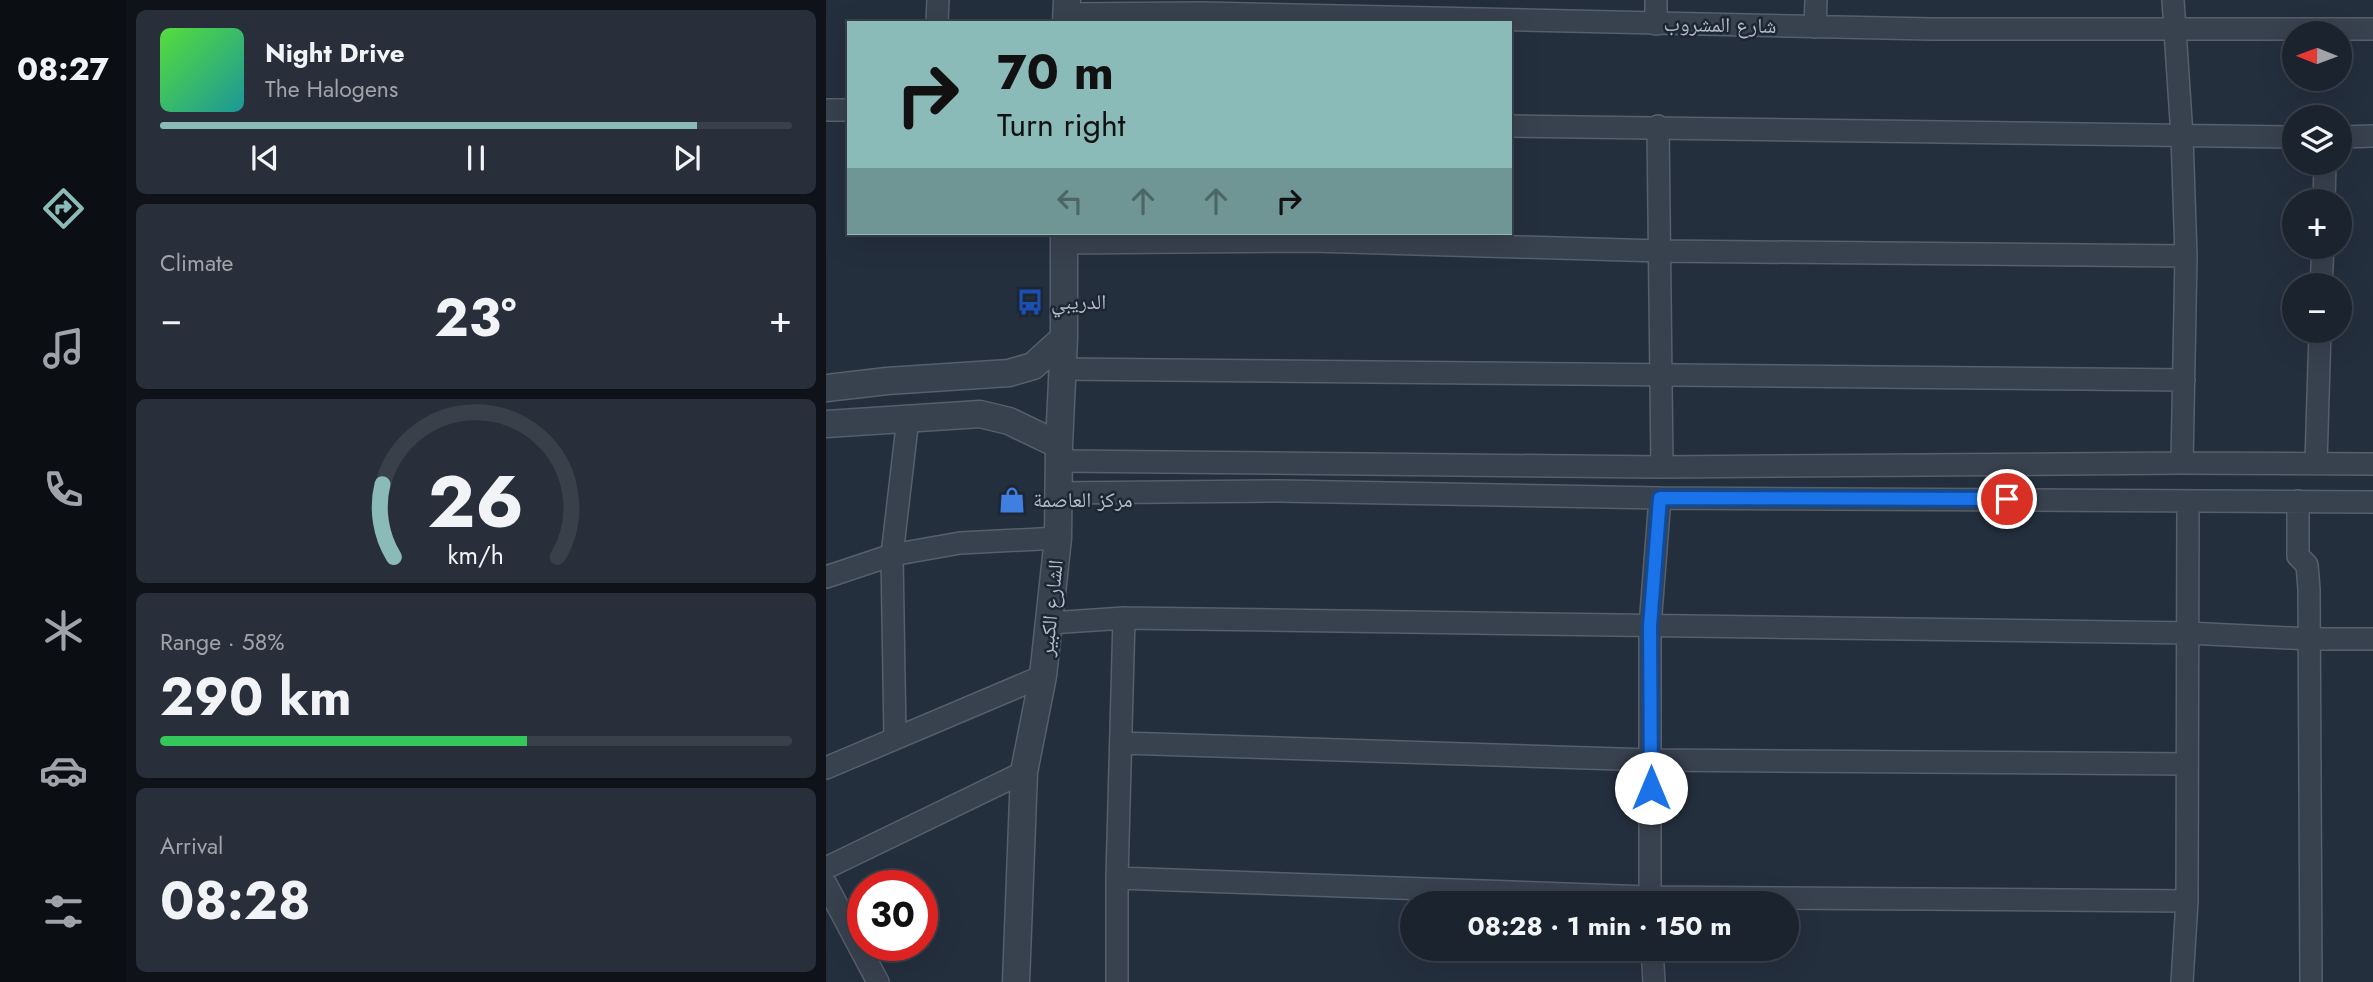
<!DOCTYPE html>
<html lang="en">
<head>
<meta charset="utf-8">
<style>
	:root { --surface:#1b232e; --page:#282f3a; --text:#f1f3f6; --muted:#a0a4aa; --line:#39404a; --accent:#8bbbb9 }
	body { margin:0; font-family:Jost,"Noto Naskh Arabic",sans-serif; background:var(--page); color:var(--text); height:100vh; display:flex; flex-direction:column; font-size:26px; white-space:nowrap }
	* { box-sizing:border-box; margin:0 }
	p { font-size:23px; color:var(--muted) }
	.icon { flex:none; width:38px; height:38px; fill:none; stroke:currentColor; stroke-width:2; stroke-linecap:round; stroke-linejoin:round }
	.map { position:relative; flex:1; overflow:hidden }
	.sheet { display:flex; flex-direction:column; gap:10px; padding:10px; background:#0f1319; width:700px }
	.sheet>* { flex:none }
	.top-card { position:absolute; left:21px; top:21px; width:665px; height:214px; border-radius:0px; box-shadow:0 7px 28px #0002,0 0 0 2px var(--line); background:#8bbbb9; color:#111; overflow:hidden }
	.needle { width:46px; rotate:271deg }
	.tools { position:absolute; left:1456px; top:21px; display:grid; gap:14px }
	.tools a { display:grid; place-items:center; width:70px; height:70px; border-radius:50%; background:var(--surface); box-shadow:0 7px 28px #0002,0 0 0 2px var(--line); font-size:35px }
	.speed { position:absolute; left:21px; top:870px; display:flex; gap:14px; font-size:35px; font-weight:700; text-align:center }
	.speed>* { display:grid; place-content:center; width:91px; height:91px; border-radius:50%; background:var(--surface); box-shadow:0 7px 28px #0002,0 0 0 2px var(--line); line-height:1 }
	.speed .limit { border:10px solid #d22; background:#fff; color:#111 }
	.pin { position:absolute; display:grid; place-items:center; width:60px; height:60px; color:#fff; margin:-30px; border:4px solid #fff; border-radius:50%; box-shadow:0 2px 7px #0007 }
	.me { position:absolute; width:77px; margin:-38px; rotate:0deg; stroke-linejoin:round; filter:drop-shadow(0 0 5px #0008) }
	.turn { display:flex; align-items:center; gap:24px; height:147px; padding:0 35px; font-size:32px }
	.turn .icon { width:91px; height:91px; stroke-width:2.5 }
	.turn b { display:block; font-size:49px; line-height:60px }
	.lanes { display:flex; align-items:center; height:66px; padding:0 35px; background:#0003; justify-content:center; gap:35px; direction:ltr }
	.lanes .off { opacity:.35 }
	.big { font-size:52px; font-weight:700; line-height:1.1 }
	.sheet .card { flex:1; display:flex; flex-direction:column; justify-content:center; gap:10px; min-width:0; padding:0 24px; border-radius:10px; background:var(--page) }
	.sheet .dial { align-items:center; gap:0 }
	.dial svg { height:182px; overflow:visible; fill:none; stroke:var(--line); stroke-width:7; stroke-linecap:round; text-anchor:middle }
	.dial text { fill:var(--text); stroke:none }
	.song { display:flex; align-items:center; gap:21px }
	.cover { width:84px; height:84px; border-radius:10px; background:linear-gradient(135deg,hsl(110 70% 55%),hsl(180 70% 35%)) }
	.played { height:7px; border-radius:4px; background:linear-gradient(90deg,var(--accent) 85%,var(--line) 85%) }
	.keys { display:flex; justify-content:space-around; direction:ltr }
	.heat { display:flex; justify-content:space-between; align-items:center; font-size:38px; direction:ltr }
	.charge { height:10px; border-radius:5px; background:linear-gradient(90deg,#34c759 58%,var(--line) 0) }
	.trip { position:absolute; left:574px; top:891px; width:399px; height:70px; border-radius:35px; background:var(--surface); box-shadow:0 7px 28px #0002,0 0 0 2px var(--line); font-weight:700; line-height:70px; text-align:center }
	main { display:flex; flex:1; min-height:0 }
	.tabs { display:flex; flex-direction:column; width:126px; justify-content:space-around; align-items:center; background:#0b0e12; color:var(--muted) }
	.tabs .icon { width:49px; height:49px }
	.tabs .selected { color:var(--accent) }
	.tabs b { font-size:32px; color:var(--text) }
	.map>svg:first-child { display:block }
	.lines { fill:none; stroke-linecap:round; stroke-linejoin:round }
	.minor-casing { stroke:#565f6c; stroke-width:24 }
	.tertiary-casing { stroke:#565f6c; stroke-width:29 }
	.minor { stroke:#38414e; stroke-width:21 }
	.tertiary { stroke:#38414e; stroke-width:26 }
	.route-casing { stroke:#114b97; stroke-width:18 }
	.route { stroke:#1a73e8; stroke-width:12 }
	.labels { text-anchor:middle; stroke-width:5; stroke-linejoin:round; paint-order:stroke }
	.street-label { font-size:21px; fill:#b4bcc9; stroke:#1d2633 }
	.poi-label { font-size:21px; fill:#b4bcc9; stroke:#1d2633; text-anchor:start }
</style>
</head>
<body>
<main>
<nav class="tabs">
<b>08:27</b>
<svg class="icon selected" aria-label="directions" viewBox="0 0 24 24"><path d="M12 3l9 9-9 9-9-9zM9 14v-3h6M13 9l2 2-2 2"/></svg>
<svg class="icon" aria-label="music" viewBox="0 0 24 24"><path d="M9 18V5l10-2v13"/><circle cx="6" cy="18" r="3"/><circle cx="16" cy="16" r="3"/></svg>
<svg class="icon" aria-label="phone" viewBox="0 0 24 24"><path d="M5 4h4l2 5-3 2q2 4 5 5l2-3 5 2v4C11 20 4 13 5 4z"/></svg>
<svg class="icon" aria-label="climate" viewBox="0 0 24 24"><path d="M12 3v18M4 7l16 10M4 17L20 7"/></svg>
<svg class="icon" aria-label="car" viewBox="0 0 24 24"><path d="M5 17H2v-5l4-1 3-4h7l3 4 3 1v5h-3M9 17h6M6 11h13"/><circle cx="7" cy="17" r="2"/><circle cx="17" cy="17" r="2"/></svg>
<svg class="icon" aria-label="filters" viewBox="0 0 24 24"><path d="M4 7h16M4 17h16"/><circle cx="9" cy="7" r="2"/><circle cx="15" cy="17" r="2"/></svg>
</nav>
<section class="sheet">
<div class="card">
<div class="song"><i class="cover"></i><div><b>Night Drive</b><p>The Halogens</p></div></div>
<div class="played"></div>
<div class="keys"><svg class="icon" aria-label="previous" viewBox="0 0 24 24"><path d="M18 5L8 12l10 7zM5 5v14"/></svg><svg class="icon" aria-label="pause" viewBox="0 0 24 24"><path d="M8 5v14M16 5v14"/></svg><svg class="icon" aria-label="next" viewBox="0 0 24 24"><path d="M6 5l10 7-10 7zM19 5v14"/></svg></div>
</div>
<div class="card"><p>Climate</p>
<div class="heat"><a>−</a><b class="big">23°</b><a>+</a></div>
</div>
<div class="card dial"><svg viewBox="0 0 100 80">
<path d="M14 69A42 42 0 1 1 86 69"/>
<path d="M14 69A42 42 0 0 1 9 37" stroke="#8bbbb9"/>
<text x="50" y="56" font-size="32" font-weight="700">26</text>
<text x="50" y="72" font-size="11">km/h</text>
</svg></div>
<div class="card"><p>Range · 58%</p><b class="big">290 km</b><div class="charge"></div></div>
<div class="card"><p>Arrival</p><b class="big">08:28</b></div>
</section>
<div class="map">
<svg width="1547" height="982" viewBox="0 0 1547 982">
	<rect width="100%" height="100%" fill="#242f3e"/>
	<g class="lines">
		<g class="minor-casing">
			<path id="minor" d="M830,0V24
				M1347,0L1356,136L1360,256L1356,463
				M240,14L377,13L1104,29H1547
				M111,23L112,0
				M989,27L990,0
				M0,110H23
				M684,126L1468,137
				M832,126L836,467
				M1514,137L1547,136
				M1498,201L1499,163
				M238,243L486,241L834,251L1360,256
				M1495,285L1497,247
				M237,369L1358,380
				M234,461L836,467L1356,463L1547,464
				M1490,463L1494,331
				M232,493L454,491L834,498L1547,502
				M1472,501V556L1481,565L1483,589L1485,982
				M0,577L66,555L134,543L232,538
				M224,623L298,618L1362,633L1484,639H1547
				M69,738L66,555L82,418
				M296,743L825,760L1361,764
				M0,768L217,676
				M0,868L198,772
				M291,878L823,897L1361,901
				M0,884L52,982
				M824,903V626L834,498
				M826,948L828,982
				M291,982V878L298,618
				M1356,982L1361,901L1362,501"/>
		</g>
		<g class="tertiary-casing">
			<path id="tertiary" d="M240,23L241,0
				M0,388L61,381L183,373L207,366L238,338
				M0,424L154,414L183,421L233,445
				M190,982L198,772L217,676L232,538L233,445L238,338V233"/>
		</g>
		<use href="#minor" class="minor"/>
		<use href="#tertiary" class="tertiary"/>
	</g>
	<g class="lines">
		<g class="route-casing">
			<path id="route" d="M825,788L824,626L834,498L1181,499"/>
		</g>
		<use href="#route" class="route"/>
	</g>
	<defs>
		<g id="bus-bare" transform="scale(2.1)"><path d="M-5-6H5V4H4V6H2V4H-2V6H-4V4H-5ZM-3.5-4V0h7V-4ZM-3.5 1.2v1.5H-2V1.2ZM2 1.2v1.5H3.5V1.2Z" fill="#1a4fb4" stroke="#1d2633" stroke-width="2.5" paint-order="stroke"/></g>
		<g id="shop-bare" transform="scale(2.1)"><path d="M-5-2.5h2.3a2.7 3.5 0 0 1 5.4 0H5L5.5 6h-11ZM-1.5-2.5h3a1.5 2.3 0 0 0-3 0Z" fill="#3f7fe0" stroke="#1d2633" stroke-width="2.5" paint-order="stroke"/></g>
	</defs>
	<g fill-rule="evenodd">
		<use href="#bus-bare" x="204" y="302"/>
		<use href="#shop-bare" x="186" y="500"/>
	</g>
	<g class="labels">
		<g class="street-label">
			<text transform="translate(894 25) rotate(1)" y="7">شارع المشروب</text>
			<text transform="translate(225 608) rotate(-84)" y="7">الشارع الكبير</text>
		</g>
		<g class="poi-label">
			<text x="225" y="309">الدريبي</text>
			<text x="207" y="507">مركز العاصمة</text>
		</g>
	</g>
</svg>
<div class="tools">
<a><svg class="needle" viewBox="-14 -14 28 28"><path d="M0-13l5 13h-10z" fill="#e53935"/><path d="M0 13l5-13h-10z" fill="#a0a4aa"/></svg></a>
<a><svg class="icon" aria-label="layers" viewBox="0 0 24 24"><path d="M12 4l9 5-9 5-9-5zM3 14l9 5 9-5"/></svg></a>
<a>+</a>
<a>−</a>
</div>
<div class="speed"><div class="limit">30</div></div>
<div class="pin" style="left:1181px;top:499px;background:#d93025"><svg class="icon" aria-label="arrive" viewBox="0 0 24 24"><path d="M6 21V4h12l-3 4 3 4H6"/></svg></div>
<svg class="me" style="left:825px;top:788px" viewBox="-20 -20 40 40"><circle r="19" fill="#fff"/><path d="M0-13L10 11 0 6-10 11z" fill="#1a73e8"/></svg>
<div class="trip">08:28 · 1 min · 150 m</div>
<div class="top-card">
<div class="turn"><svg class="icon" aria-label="right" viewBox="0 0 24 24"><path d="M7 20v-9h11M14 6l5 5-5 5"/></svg><div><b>70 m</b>Turn right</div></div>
<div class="lanes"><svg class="icon off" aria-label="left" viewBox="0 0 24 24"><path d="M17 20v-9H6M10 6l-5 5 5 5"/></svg><svg class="icon off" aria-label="ahead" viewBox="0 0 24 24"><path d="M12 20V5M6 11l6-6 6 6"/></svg><svg class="icon off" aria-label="ahead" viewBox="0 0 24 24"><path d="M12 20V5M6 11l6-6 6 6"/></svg><svg class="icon" aria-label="right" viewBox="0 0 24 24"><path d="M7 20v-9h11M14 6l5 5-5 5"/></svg></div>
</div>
</div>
</main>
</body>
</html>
